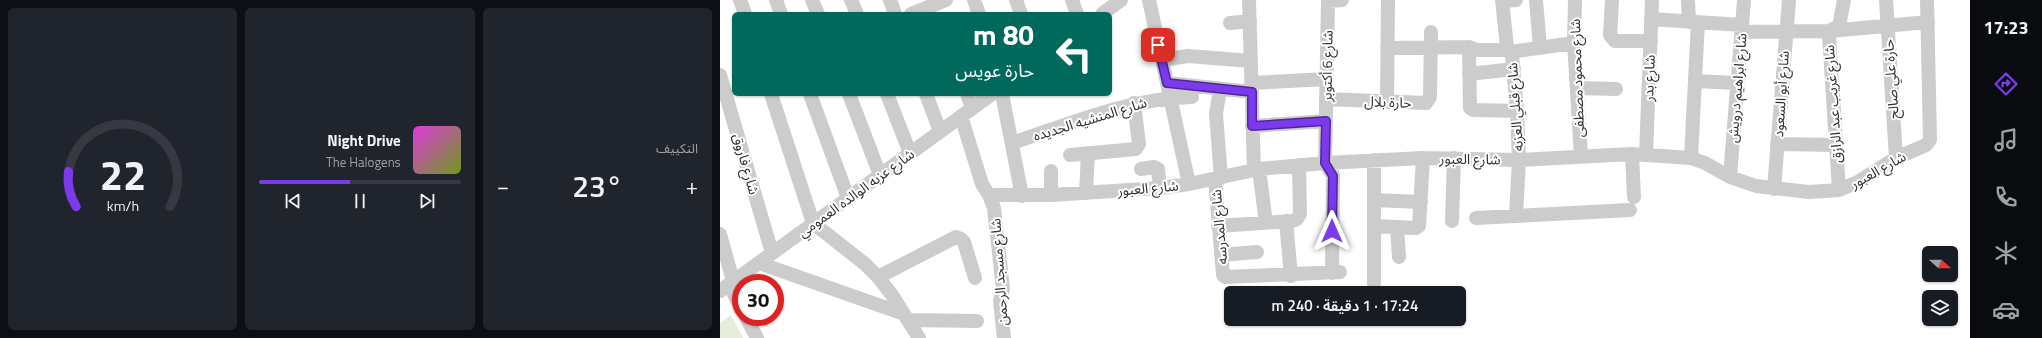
<!DOCTYPE html>
<html lang="ar">
<head>
<meta charset="utf-8">
<style>
	:root { --surface:#171b24; --page:#20242c; --text:#f1f3f6; --muted:#9ea1a6; --line:#363941; --accent:#7c3aed }
	body { margin:0; font-family:"Titillium Web","Noto Sans Arabic",sans-serif; background:var(--page); color:var(--text); direction:rtl; height:100vh; display:flex; flex-direction:column; font-size:15px; white-space:nowrap }
	* { box-sizing:border-box; margin:0 }
	p { font-size:13px; color:var(--muted) }
	.icon { flex:none; width:22px; height:22px; fill:none; stroke:currentColor; stroke-width:2; stroke-linecap:round; stroke-linejoin:round }
	.map { position:relative; flex:1; overflow:hidden; direction:ltr }
	.panel { display:flex; flex-direction:column; gap:8px; padding:8px; background:#0d0f14; width:720px }
	.panel>* { flex:none }
	.hud { position:absolute; left:12px; top:12px; width:380px; height:84px; border-radius:6px; box-shadow:0 1px 3px #0004; direction:rtl; background:#00695c; color:#fff; overflow:hidden }
	.needle { width:26px; rotate:111deg }
	.fabs { position:absolute; left:1202px; top:246px; display:grid; gap:8px }
	.fabs a { display:grid; place-items:center; width:36px; height:36px; border-radius:6px; background:var(--surface); box-shadow:0 1px 3px #0004; font-size:20px }
	.speed { position:absolute; left:12px; top:274px; display:flex; gap:8px; font-size:20px; font-weight:700; text-align:center }
	.speed>* { display:grid; place-content:center; width:52px; height:52px; border-radius:50%; background:var(--surface); box-shadow:0 1px 3px #0004; line-height:1 }
	.speed .limit { border:6px solid #d22; background:#fff; color:#111 }
	.pin { position:absolute; display:grid; place-items:center; width:34px; height:34px; color:#fff; margin:-17px; border-radius:8px; box-shadow:0 2px 6px #0006 }
	.me { position:absolute; width:44px; margin:-22px; rotate:0deg; stroke-linejoin:round; filter:drop-shadow(0 0 3px #0008) }
	.turn { display:flex; align-items:center; gap:14px; height:84px; padding:0 12px; font-size:18px }
	.turn .icon { width:52px; height:52px; stroke-width:2.5 }
	.turn b { display:block; font-size:28px; line-height:34px }
	.big { font-size:30px; font-weight:600; line-height:1.1 }
	.panel .tile { flex:1; display:flex; flex-direction:column; justify-content:center; gap:6px; min-width:0; padding:0 14px; border-radius:6px; background:var(--page) }
	.panel .dial { align-items:center; gap:0 }
	.dial svg { height:104px; overflow:visible; fill:none; stroke:var(--line); stroke-width:7; stroke-linecap:round; text-anchor:middle }
	.dial text { fill:var(--text); stroke:none }
	.song { display:flex; align-items:center; gap:12px }
	.cover { width:48px; height:48px; border-radius:6px; background:linear-gradient(135deg,hsl(300 70% 55%),hsl(80 70% 35%)) }
	.played { height:4px; border-radius:2px; background:linear-gradient(90deg,var(--accent) 45%,var(--line) 45%) }
	.keys { display:flex; justify-content:space-around; direction:ltr }
	.heat { display:flex; justify-content:space-between; align-items:center; font-size:22px; direction:ltr }
	.panel .tiles { flex:1; display:grid; gap:8px; grid-template-columns:repeat(3,1fr) }
	.trip { position:absolute; left:504px; top:286px; width:242px; height:40px; border-radius:6px; background:var(--surface); box-shadow:0 1px 3px #0004; font-weight:600; line-height:40px; text-align:center; direction:rtl }
	main { display:flex; flex:1; min-height:0 }
	.tab-bar { display:flex; flex-direction:column; width:72px; justify-content:space-around; align-items:center; background:#090b0e; color:var(--muted) }
	.tab-bar .icon { width:28px; height:28px }
	.tab-bar .current { color:var(--accent) }
	.tab-bar b { font-size:18px; color:var(--text) }
	.map>svg:first-child { display:block }
	.green { fill:#e7eddb }
	.lines { fill:none; stroke-linecap:round; stroke-linejoin:round }
	.minor { stroke:#ccc; stroke-width:14 }
	.route-casing { stroke:#51269a; stroke-width:10 }
	.route { stroke:#7c3aed; stroke-width:7 }
	.labels { text-anchor:middle; stroke-width:4; stroke-linejoin:round; paint-order:stroke }
	.street-label { font-size:14px; fill:#2f2f2f; stroke:#fff }
</style>
</head>
<body>
<main>
<nav class="tab-bar">
<b>17:23</b>
<svg class="icon current" aria-label="directions" viewBox="0 0 24 24"><path d="M12 3l9 9-9 9-9-9zM9 14v-3h6M13 9l2 2-2 2"/></svg>
<svg class="icon" aria-label="music" viewBox="0 0 24 24"><path d="M9 18V5l10-2v13"/><circle cx="6" cy="18" r="3"/><circle cx="16" cy="16" r="3"/></svg>
<svg class="icon" aria-label="phone" viewBox="0 0 24 24"><path d="M5 4h4l2 5-3 2q2 4 5 5l2-3 5 2v4C11 20 4 13 5 4z"/></svg>
<svg class="icon" aria-label="climate" viewBox="0 0 24 24"><path d="M12 3v18M4 7l16 10M4 17L20 7"/></svg>
<svg class="icon" aria-label="car" viewBox="0 0 24 24"><path d="M5 17H2v-5l4-1 3-4h7l3 4 3 1v5h-3M9 17h6M6 11h13"/><circle cx="7" cy="17" r="2"/><circle cx="17" cy="17" r="2"/></svg>
</nav>
<div class="map">
<svg width="1250" height="338" viewBox="0 0 1250 338">
	<rect width="100%" height="100%" fill="#fff"/>
	<path class="green" d="M11,315L23,338H0V323Z"/>
	<g class="lines">
		<path class="minor" d="M20,0L25,14
			M56,0L61,14
			M92,0L98,14
			M131,0L137,14
			M170,0L175,14
			M254,0L259,14
			M296,0L301,14
			M352,0L357,14
			M429,0L469,184
			M529,0L534,170
			M608,0L605,163L613,175L612,273
			M782,0L787,47L792,56L797,111L799,160L796,216
			M816,0L820,48
			M855,0L854,43L861,157
			M892,0L890,35L895,41H931
			M968,0L969,22
			M1166,0L1176,158
			M608,1L622,0
			M782,1L796,0
			M191,14L226,0
			M382,14L401,0
			M931,19L1022,25
			M510,23L530,21
			M1021,32L1110,31L1208,22
			M749,47L750,108L753,110L797,111
			M667,48L749,47L757,50H788
			M790,52L854,43
			M442,60L468,56L531,61
			M749,74L794,69
			M0,75L52,253
			M975,81L1017,83
			M447,83L532,92
			M531,83L607,79
			M857,88L896,89
			M500,89L496,114L501,178
			M51,94L93,223L145,264L158,277L172,295L199,338
			M90,94L128,198
			M129,94L160,175
			M167,94L190,153
			M206,94L220,131
			M247,94L252,108
			M282,94L302,196
			M606,99L706,103L710,97L711,32
			M667,102L668,0
			M241,116L262,184L269,195L274,208L283,289L280,301L284,338
			M532,126L606,121
			M292,143C350,124 410,98 472,97
			M1057,144L1116,145
			M912,154L914,197
			M350,155L416,149L419,144L414,103
			M926,155L932,0
			M971,158L978,22
			M654,160V283
			M421,169L434,167L438,169L440,188
			M539,169L546,223
			M331,171V195
			M1010,177L1024,0
			M495,179L503,275L505,277L620,272
			M1054,189L1069,0
			M1119,190L1109,35L1111,30L1119,26L1124,0
			M366,193L368,153
			M269,195H331L440,188L469,184L539,169L605,163L703,158L799,160L912,154L971,158L985,163L1010,177L1036,186L1089,192L1119,190L1138,182L1176,158L1206,145L1210,140L1207,0
			M654,200L701,202
			M756,218L910,210
			M566,221L571,276
			M732,221L734,158
			M498,226L572,221L577,219L580,214L579,165
			M654,226L696,228L699,226L703,158
			M677,227L679,257
			M0,234L13,281
			M501,255L537,252
			M39,263L184,314
			M158,277L236,237L241,239L244,242L255,278
			M9,284L21,308
			M0,291L272,94
			M26,317L37,338
			M188,320L257,321"/>
	</g>
	<g class="lines">
		<g class="route-casing">
			<path id="route" d="M438,45L447,83L532,92V126L606,121L605,163L613,176L612,231"/>
		</g>
		<use href="#route" class="route"/>
	</g>
	<g class="labels">
		<g class="street-label">
			<text transform="translate(607 66) rotate(-89)" y="5">شارع 6 أكتوبر</text>
			<text transform="translate(857 78) rotate(-92)" y="5">شارع محمود مصطفى</text>
			<text transform="translate(929 78) rotate(-88)" y="5">شارع بدر</text>
			<text transform="translate(1171 79) rotate(-94)" y="5">حارة علي صالح</text>
			<text transform="translate(1017 88) rotate(-85)" y="5">شارع ابراهيم درويش</text>
			<text transform="translate(1061 94) rotate(-86)" y="5">شارع أبو السعود</text>
			<text transform="translate(668 102) rotate(2)" y="5">حارة بلال</text>
			<text transform="translate(1113 104) rotate(-94)" y="5">شارع غريب عبد الرازق</text>
			<text transform="translate(795 107) rotate(-94)" y="5">شارع قبلي العزبه</text>
			<text transform="translate(370 119) rotate(-17)" y="5">شارع المنشيه الجديده</text>
			<text transform="translate(750 159) rotate(1)" y="5">شارع العبور</text>
			<text transform="translate(26 164) rotate(74)" y="5">شارع فاروق</text>
			<text transform="translate(1158 170) rotate(-29)" y="5">شارع العبور</text>
			<text transform="translate(428 188) rotate(-5)" y="5">شارع العبور</text>
			<text transform="translate(136 193) rotate(-36)" y="5">شارع عزبه الوالده العمومي</text>
			<text transform="translate(499 227) rotate(-95)" y="5">شارع المدرسه</text>
			<text transform="translate(279 272) rotate(-94)" y="5">شارع مسجد الرحمن</text>
		</g>
	</g>
</svg>
<div class="fabs">
<a><svg class="needle" viewBox="-14 -14 28 28"><path d="M0-13l5 13h-10z" fill="#e53935"/><path d="M0 13l5-13h-10z" fill="#9ea1a6"/></svg></a>
<a><svg class="icon" aria-label="layers" viewBox="0 0 24 24"><path d="M12 4l9 5-9 5-9-5zM3 14l9 5 9-5"/></svg></a>
</div>
<div class="speed"><div class="limit">30</div></div>
<div class="pin" style="left:438px;top:45px;background:#d93025"><svg class="icon" aria-label="arrive" viewBox="0 0 24 24"><path d="M6 21V4h12l-3 4 3 4H6"/></svg></div>
<svg class="me" style="left:612px;top:231px" viewBox="-20 -20 40 40"><path d="M0-17L14 15 0 8-14 15z" fill="#7c3aed" stroke="#fff" stroke-width="4"/></svg>
<div class="trip">17:24 · 1 دقيقة · 240 m</div>
<div class="hud">
<div class="turn"><svg class="icon" aria-label="left" viewBox="0 0 24 24"><path d="M17 20v-9H6M10 6l-5 5 5 5"/></svg><div><b>80 m</b>حارة عويس</div></div>
</div>
</div>
<section class="panel">
<div class="tiles">
<div class="tile"><p>التكييف</p>
<div class="heat"><a>−</a><b class="big">23°</b><a>+</a></div>
</div>
<div class="tile">
<div class="song"><i class="cover"></i><div><b>Night Drive</b><p>The Halogens</p></div></div>
<div class="played"></div>
<div class="keys"><svg class="icon" aria-label="previous" viewBox="0 0 24 24"><path d="M18 5L8 12l10 7zM5 5v14"/></svg><svg class="icon" aria-label="pause" viewBox="0 0 24 24"><path d="M8 5v14M16 5v14"/></svg><svg class="icon" aria-label="next" viewBox="0 0 24 24"><path d="M6 5l10 7-10 7zM19 5v14"/></svg></div>
</div>
<div class="tile dial"><svg viewBox="0 0 100 80">
<path d="M14 69A42 42 0 1 1 86 69"/>
<path d="M14 69A42 42 0 0 1 8 42" stroke="#7c3aed"/>
<text x="50" y="56" font-size="32" font-weight="700">22</text>
<text x="50" y="72" font-size="11">km/h</text>
</svg></div>
</div>
</section>
</main>
</body>
</html>
